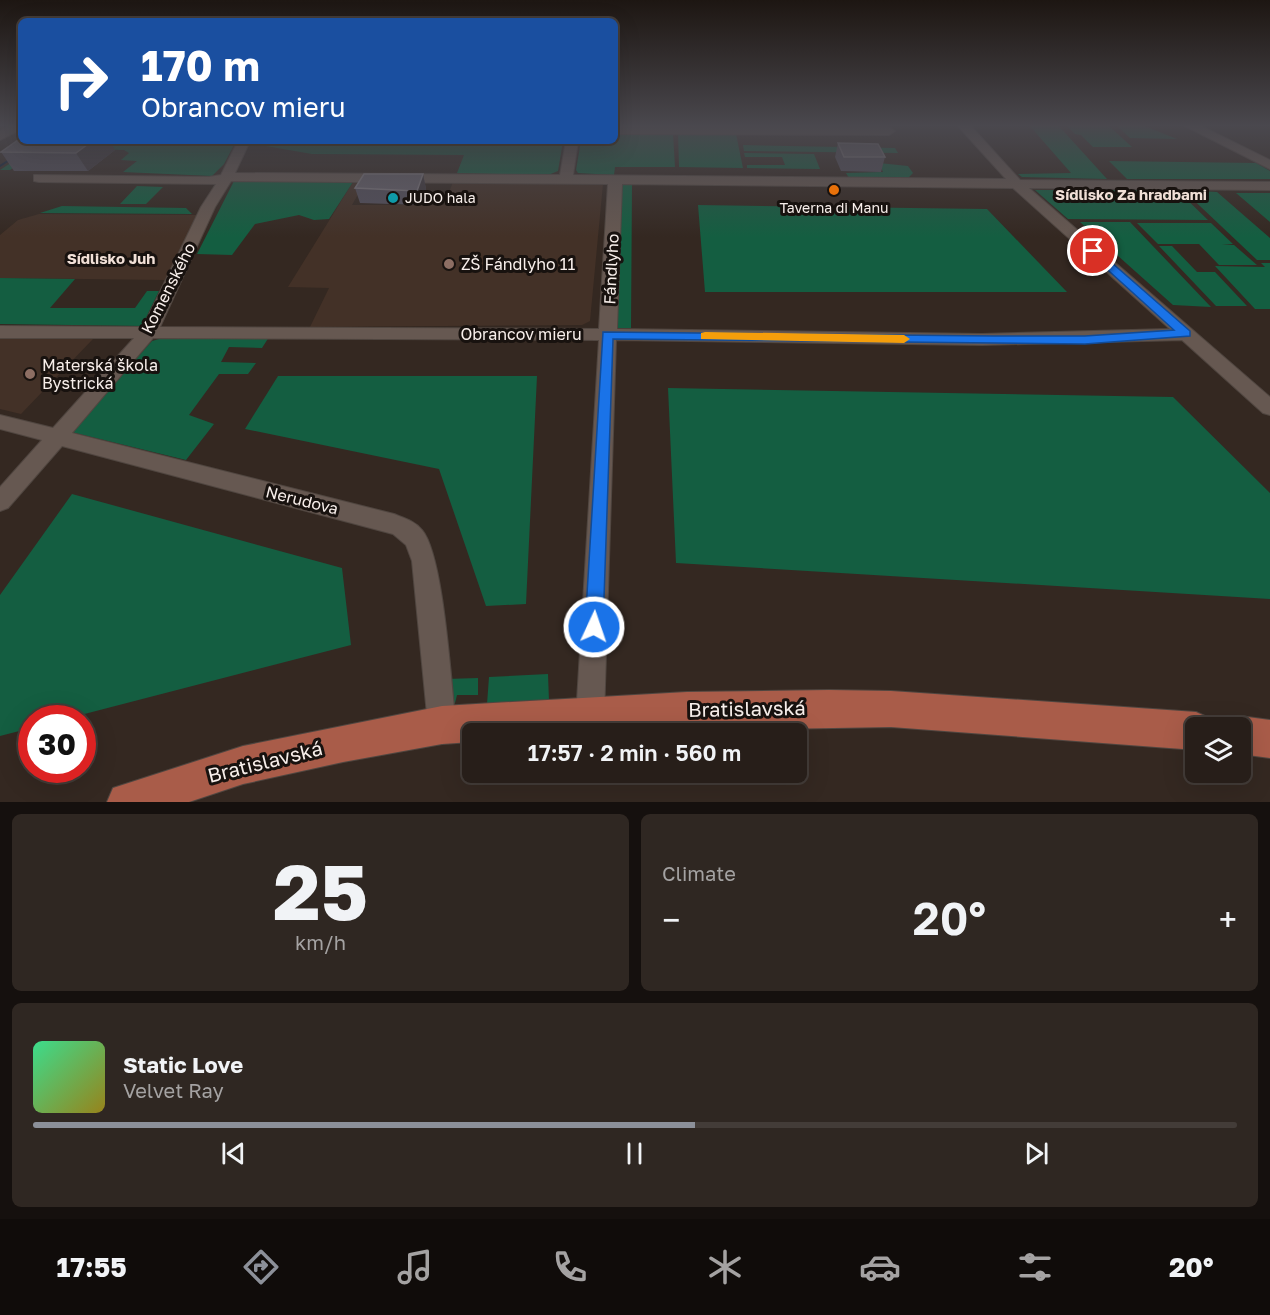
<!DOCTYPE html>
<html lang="en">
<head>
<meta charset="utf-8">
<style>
	:root { --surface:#271e19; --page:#2f2722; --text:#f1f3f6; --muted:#a4a2a2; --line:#433c38; --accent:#8c9099 }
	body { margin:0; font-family:"Golos Text",sans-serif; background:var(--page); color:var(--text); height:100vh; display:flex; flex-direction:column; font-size:22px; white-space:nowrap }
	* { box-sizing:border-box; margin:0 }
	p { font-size:20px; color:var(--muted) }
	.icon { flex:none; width:33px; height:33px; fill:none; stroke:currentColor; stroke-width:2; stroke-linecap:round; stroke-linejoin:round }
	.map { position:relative; height:802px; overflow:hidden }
	.drawer { display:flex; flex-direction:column; gap:12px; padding:12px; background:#15100e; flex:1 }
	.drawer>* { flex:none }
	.hud { position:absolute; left:18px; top:18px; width:600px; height:126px; border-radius:9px; box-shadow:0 6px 24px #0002,0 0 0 2px var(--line); background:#1a4fa0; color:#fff; overflow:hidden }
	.tools { position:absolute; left:1185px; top:717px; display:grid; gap:12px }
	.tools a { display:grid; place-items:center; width:66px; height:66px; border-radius:9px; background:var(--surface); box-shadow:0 6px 24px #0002,0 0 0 2px var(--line); font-size:30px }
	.speed { position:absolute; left:18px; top:705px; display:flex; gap:12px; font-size:30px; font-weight:700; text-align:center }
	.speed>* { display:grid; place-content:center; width:78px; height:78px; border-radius:50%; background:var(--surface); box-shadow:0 6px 24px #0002,0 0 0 2px var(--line); line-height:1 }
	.speed .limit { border:9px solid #d22; background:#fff; color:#111 }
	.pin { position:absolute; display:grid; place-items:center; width:51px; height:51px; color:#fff; margin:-26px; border:3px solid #fff; border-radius:50%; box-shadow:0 2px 6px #0007 }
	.me { position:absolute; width:66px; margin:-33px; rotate:3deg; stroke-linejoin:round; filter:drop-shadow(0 0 4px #0008) }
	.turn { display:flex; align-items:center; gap:21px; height:126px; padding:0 24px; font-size:27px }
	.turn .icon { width:78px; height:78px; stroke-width:2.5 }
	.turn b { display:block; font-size:42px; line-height:51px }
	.big { font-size:45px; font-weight:600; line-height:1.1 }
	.drawer .tile { flex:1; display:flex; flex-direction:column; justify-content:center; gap:9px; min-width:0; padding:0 21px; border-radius:9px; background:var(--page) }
	.drawer .dial { align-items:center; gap:0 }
	.dial b { font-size:78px; line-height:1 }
	.song { display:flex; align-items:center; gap:18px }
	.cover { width:72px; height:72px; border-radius:9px; background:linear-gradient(135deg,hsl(150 70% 55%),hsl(50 70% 35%)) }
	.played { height:6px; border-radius:3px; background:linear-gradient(90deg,var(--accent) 55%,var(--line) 55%) }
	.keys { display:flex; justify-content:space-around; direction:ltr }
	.heat { display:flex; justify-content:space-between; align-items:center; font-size:33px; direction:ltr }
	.drawer .tiles { flex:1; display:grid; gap:12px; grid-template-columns:1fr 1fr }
	.tile:last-child { grid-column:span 2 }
	.trip { position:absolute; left:462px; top:723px; width:345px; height:60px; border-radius:9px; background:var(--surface); box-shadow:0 6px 24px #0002,0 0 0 2px var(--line); font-weight:600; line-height:60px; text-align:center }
	.menu { display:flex; height:96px; justify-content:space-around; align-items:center; background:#100c0a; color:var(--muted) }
	.menu .icon { width:42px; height:42px }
	.menu .current { color:var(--accent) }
	.menu b { font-size:27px; color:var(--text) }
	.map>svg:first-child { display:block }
	.built { fill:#433127 }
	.green { fill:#145e41 }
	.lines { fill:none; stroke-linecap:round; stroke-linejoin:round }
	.stream { stroke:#041c38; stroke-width:2 }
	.minor-casing { stroke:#504640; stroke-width:2 }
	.major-casing { stroke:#504640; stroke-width:2 }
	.minor { fill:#665851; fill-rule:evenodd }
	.major { fill:#a95c49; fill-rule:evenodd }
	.wall { fill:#534f5b }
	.shaded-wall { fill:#3f383d }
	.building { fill:#65606a; stroke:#7c777e; stroke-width:1.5 }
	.route { fill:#1a73e8; stroke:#114b97; stroke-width:1.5 }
	.slow { fill:#f59e0b }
	.food-dot { fill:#e8710a; stroke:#18120f; stroke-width:2 }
	.culture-dot { fill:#0f9aa8; stroke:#18120f; stroke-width:2 }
	.education-dot { fill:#8d6e63; stroke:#18120f; stroke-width:2 }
	.labels { text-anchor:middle; stroke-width:6; stroke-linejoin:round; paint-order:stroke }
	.far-poi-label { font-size:14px; fill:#f8efeb; stroke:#18120f; text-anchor:start }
	.far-neighbourhood-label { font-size:15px; font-weight:bold; fill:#f1e0d7; stroke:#18120f }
	.poi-label { font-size:16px; fill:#f8efeb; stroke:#18120f; text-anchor:start }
	.street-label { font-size:16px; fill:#f8efeb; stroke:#18120f }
	.near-street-label { font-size:20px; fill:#f8efeb; stroke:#18120f }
</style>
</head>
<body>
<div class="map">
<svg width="1270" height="802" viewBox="0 0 1270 802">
	<rect width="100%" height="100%" fill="#342821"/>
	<path class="built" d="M353,182H365L352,205H444L453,182L603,184L590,321L582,325L310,327L329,288L288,287Z
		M39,214L200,215L166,280L0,278V235L18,220Z
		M0,338L93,339L21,414L0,409Z"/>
	<path class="green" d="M1029,125H1058L1107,179L1022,177L1018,174L1071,173Z
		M1066,125H1108L1132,147H1093L1081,135L1075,134Z
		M1116,125H1142L1177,139L1130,138Z
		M615,133H673L675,167H615L614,175L578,173L576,170L581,141H615Z
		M678,133L736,134L743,168L679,167Z
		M44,141H236L224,164L212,176L123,172L137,161L121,160L129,153L124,150L43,147L10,170H0Z
		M255,141H563L558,171L548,175L457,173L464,155L312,154L254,144Z
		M743,145L895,148L898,153L744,151Z
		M744,153L814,154L820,169L747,168V165H785L782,157H745Z
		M1109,161L1256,163L1270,171V179H1127Z
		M879,163L908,166L913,173L908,178H849L846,173L883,172Z
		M242,180L353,182L329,219L314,220L299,215L255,224L232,255L197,254L234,181Z
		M619,184H632L631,328H613Z
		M137,186L163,187L146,204H120Z
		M1035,190H1177L1208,220L1068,219Z
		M1183,190L1217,192L1270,238V260H1257Z
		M1236,193H1270V222Z
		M698,205L987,209L1067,292H705Z
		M62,206L186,208L192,214L40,213Z
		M1080,222H1130L1211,307L1173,305Z
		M1137,223H1211L1233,244L1222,245H1234L1257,265H1219L1199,244H1158Z
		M1159,246H1172L1197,272H1215L1247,306H1216Z
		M1261,263H1270V309H1255L1215,266L1265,267Z
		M0,278L75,279L50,308H135L147,291H159L142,326L0,324Z
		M166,337H269L262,348L229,347L221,362L256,363L248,374H219L189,415L214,424L186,460L71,432L152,341Z
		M278,376H537L526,604L486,606L439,469L245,429Z
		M668,388L1173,397L1270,493V599L676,563Z
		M72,494L342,568L351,645L69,718H32L31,728L0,736V595Z
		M548,674L549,701L487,704L489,677Z
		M478,678V695H457L455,703H452L446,679Z"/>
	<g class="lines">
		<path class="stream" d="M0,166L11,159"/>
		<g class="minor-casing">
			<path id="minor" d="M10,125H21V129L0,140V131Z
				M957,125H970L1020,180L1270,182V190L1029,188L1270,397V415L1263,413L1182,340L982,345L616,340L604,717L600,727L590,731L580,727L576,717L599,340L153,338L72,433L394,514C404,518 415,521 422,530C444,556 451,685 456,725L452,735L442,739L432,735L428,725L412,561L406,545L393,534L62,446L8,508L0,511V487L42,440L0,429V415L53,428L134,338H0V326L143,327L201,207L216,184L39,182L34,181V175L209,177L221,175L238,141H250L235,173L560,175L566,141H578L573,175L1006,179ZM231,181L608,184L599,329L160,327L215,207ZM622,184L1013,188L1170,329L982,334L617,329Z
				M1183,125H1199L1270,160V169Z
				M615,126L889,127L895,131L889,135L615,134Z"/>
		</g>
		<g class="major-casing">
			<path id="major" d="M829,690L891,691L1196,712L1209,718L1213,728H1196V750L891,727L472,734V742L442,744L343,762L243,784L189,802H107L113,788L243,746L442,706L687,692Z
				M1240,716L1270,720V758L1240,754V728H1224L1227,722Z"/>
		</g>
		<use href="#minor" class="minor"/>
		<use href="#major" class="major"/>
	</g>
	<path class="wall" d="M838,143L885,157L881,172L841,171L835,157Z
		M115,150L88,171H14L1,152Z
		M423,174L426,189L421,205L360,203L355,188Z"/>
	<path class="shaded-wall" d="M92,141H110L115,150L88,171L76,153Z
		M423,174L426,189L421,205L417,191Z"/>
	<path class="building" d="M21,138V141H92L76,153L1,152Z
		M838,143L878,144L885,157H844Z
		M364,174H423L417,191L355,188Z"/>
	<linearGradient id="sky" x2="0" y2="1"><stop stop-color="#1d1612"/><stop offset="0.53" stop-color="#4a484e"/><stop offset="1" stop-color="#4a484e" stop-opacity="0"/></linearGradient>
	<rect width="1270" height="237" fill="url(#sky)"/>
	<path class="route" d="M1089,249H1096L1190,331V336L1085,344L613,339L603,627L601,633L594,636L588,633L585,627L603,332L994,336H1085L1174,330L1089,253Z"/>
	<path class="slow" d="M705,332L904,335L910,339L904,343L701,339V333Z"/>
	<circle class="food-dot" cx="834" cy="190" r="6"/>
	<circle class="culture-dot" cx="393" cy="198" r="6"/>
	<g class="education-dot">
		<circle cx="449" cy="264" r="6"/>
		<circle cx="30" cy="374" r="6"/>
	</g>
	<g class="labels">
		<g class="far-poi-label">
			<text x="405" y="203">JUDO hala</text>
			<text x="834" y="213" text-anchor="middle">Taverna di Manu</text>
		</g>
		<g class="far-neighbourhood-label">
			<text x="1131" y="200">Sídlisko Za hradbami</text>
			<text x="111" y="264">Sídlisko Juh</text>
		</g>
		<g class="poi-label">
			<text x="461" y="270">ZŠ Fándlyho 11</text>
			<text x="42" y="371">Materská škola<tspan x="42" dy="18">Bystrická</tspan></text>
		</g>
		<g class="street-label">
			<text transform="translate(611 269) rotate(-87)" y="6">Fándlyho</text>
			<text transform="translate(168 288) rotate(-63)" y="6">Komenského</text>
			<text x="521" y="340">Obrancov mieru</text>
			<text transform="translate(302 500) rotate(14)" y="6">Nerudova</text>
		</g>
		<g class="near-street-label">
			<text transform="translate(747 709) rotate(-1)" y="7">Bratislavská</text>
			<text transform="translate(265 762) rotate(-14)" y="7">Bratislavská</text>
		</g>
	</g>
</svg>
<div class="tools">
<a><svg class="icon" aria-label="layers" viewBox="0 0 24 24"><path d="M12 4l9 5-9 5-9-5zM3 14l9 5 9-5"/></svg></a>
</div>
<div class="speed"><div class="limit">30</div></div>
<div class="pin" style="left:1093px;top:251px;background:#d93025"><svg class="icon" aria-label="arrive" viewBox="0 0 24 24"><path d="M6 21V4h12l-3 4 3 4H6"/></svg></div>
<svg class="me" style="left:594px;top:627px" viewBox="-20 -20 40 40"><circle r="17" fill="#1a73e8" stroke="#fff" stroke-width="3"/><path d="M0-11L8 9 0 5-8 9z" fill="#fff"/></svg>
<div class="trip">17:57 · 2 min · 560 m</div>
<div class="hud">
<div class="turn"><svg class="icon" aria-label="right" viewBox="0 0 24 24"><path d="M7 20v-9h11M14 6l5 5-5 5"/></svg><div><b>170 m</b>Obrancov mieru</div></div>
</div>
</div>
<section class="drawer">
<div class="tiles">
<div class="tile dial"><b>25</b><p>km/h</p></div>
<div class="tile"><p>Climate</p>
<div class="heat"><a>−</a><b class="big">20°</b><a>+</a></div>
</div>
<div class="tile">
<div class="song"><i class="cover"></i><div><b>Static Love</b><p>Velvet Ray</p></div></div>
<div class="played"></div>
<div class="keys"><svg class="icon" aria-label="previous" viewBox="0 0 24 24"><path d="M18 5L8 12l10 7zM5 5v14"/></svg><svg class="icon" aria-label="pause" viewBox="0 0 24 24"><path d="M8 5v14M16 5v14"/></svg><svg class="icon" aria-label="next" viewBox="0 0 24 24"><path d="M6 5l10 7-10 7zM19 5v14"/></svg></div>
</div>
</div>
</section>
<nav class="menu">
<b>17:55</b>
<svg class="icon current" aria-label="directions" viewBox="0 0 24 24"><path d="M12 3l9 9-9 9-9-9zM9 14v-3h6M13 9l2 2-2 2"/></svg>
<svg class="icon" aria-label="music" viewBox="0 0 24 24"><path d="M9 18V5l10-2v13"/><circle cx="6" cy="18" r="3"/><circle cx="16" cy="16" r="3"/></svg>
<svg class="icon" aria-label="phone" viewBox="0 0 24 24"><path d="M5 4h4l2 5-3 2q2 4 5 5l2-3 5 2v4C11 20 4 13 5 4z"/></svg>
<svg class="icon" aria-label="climate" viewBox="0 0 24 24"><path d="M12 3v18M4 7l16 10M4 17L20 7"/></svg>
<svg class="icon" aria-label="car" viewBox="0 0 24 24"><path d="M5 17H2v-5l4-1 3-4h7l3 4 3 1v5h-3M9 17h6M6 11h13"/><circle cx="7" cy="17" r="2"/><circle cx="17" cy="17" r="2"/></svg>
<svg class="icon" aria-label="filters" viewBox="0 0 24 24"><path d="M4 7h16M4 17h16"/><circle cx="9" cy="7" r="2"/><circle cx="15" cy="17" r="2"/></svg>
<b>20°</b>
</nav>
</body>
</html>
